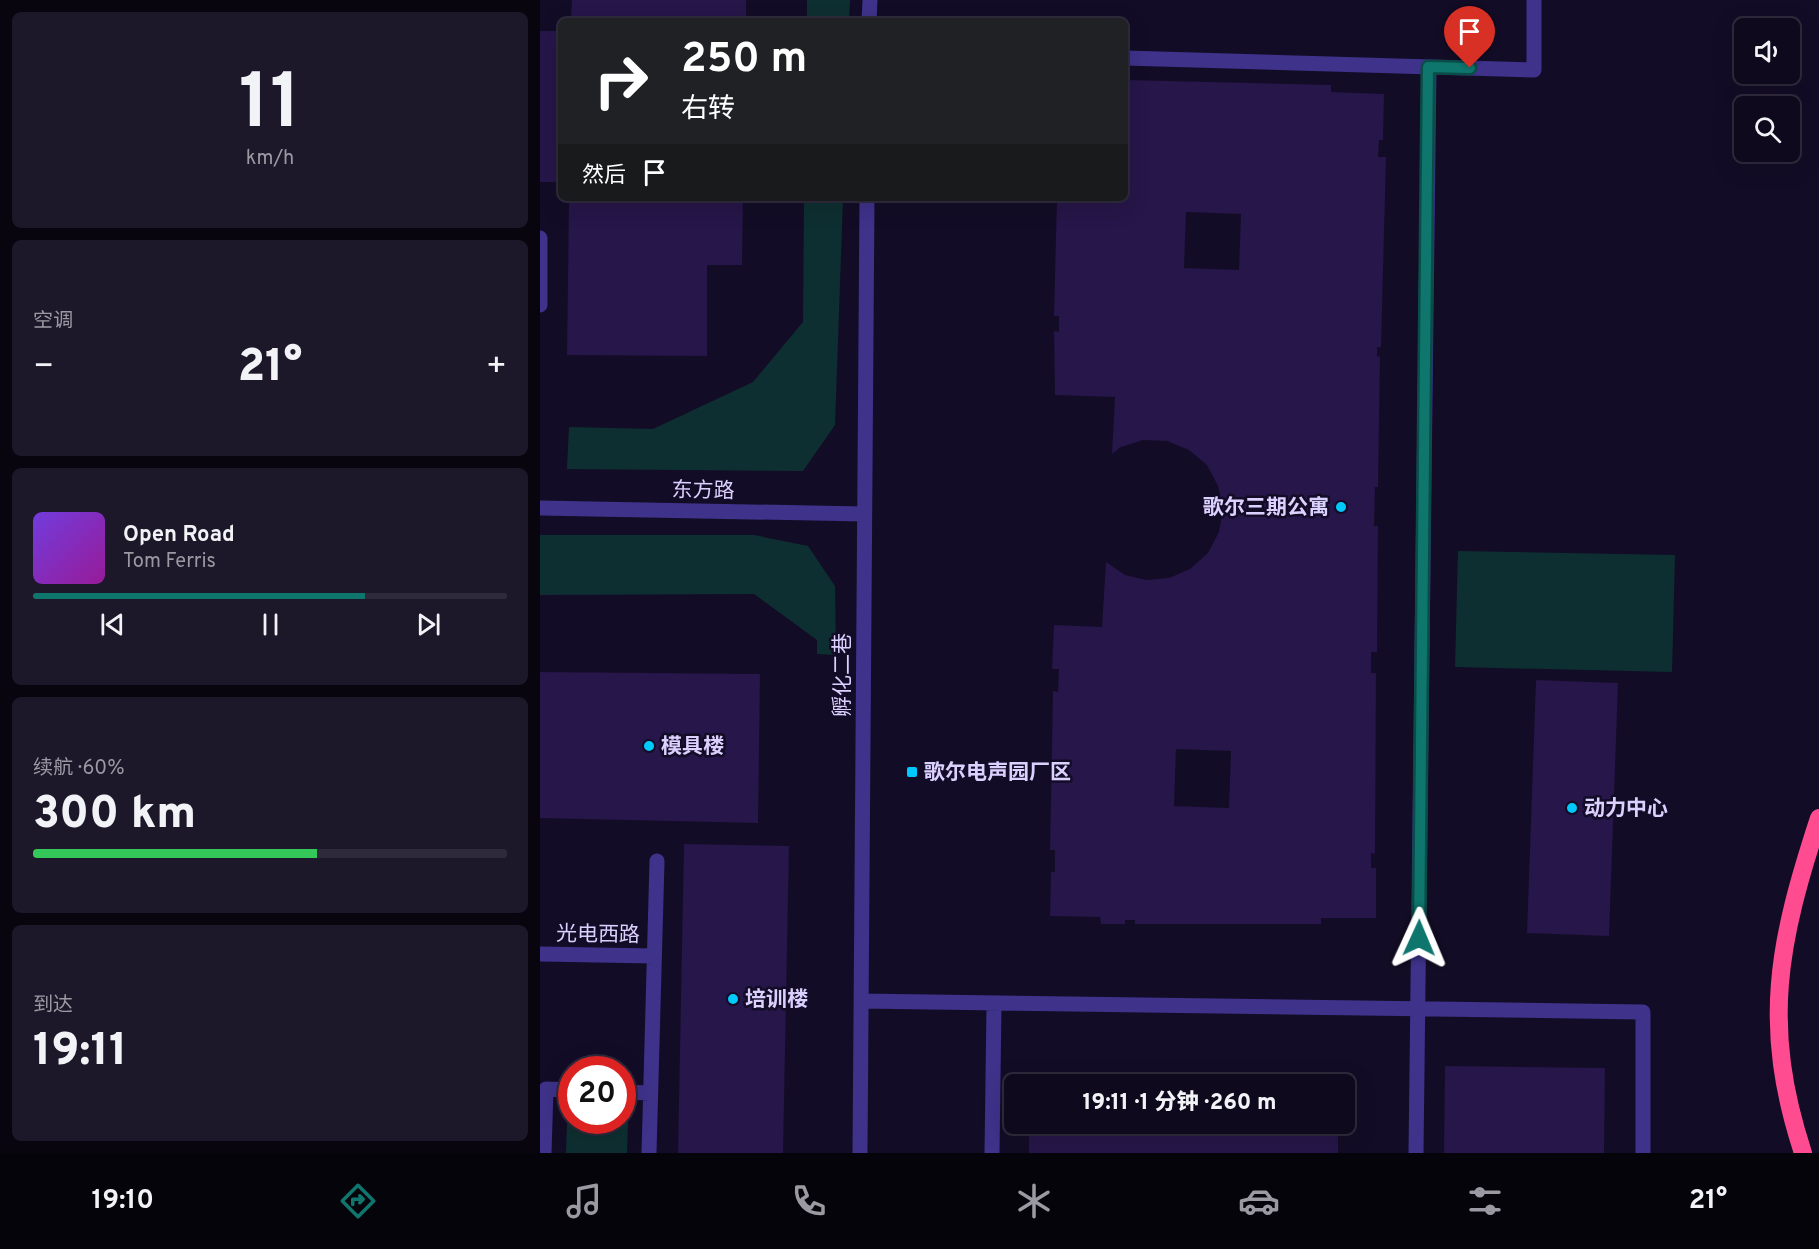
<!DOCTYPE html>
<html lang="zh">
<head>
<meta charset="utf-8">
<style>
	:root { --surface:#0e091c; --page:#1c1729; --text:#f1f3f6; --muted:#9b9aa3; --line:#2e2a3b; --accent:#0f766e }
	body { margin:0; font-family:Overpass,"Noto Sans SC",sans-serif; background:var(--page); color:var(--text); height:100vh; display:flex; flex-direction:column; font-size:22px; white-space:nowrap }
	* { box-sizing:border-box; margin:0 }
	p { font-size:20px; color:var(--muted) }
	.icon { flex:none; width:33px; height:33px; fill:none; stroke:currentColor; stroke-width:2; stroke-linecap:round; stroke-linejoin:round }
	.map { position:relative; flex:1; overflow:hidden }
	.sheet { display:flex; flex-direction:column; gap:12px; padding:12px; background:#08050f; width:540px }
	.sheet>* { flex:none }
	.top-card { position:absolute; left:18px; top:18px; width:570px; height:183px; border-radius:9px; box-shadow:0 6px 24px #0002,0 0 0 2px var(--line); background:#202124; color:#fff; overflow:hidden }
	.tools { position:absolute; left:1194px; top:18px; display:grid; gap:12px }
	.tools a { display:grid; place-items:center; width:66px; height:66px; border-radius:9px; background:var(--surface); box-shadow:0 6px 24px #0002,0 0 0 2px var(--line); font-size:30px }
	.speed { position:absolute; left:18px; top:1056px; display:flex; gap:12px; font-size:30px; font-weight:700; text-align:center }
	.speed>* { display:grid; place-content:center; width:78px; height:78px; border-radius:50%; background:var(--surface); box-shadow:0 6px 24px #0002,0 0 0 2px var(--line); line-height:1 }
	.speed .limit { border:9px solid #d22; background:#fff; color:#111 }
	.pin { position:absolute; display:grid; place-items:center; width:51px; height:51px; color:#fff; margin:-62px -26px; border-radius:50% 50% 50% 0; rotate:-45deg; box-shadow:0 0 6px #0007 }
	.pin .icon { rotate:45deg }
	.me { position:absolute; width:66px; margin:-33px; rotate:1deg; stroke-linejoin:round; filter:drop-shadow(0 0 4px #0008) }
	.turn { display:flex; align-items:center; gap:21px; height:126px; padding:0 24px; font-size:27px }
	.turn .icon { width:78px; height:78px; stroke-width:2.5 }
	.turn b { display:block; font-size:42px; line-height:51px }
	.then { display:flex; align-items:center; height:57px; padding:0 24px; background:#0003; gap:12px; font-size:22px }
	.big { font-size:45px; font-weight:800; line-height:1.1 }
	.sheet .widget { flex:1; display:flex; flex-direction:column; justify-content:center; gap:9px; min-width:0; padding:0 21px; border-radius:9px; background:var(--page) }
	.sheet .dial { align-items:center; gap:0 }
	.dial b { font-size:78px; line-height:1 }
	.song { display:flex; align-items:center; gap:18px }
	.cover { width:72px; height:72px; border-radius:9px; background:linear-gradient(135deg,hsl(260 70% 55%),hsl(300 70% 35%)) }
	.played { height:6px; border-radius:3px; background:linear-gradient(90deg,var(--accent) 70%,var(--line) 70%) }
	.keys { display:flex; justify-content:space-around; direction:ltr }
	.heat { display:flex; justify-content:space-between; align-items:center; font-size:33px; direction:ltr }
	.charge { height:9px; border-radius:4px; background:linear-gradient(90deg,#34c759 60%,var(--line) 0) }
	.trip { position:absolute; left:464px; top:1074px; width:351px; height:60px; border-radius:9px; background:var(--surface); box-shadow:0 6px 24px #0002,0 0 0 2px var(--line); font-weight:800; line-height:60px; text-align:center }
	.tab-bar { display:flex; height:96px; justify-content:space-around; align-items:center; background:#06040b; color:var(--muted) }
	.tab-bar .icon { width:42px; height:42px }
	.tab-bar .current { color:var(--accent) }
	.tab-bar b { font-size:27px; color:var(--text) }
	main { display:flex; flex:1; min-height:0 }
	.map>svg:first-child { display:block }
	.green { fill:#0e2f31 }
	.building { fill:#261649; fill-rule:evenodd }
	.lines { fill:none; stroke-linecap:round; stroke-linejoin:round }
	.minor { stroke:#3e328a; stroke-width:15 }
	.highway { stroke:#ff4c90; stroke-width:18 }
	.route-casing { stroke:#0a4d48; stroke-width:15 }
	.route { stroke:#0f766e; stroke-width:10 }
	.poi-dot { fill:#00cafc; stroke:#130c26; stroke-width:2 }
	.labels { text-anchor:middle; stroke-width:5; stroke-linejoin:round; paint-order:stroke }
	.street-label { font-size:21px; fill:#dbd1ff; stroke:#130c26 }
	.poi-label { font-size:21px; font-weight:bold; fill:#dbd1ff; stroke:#130c26; text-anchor:start }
</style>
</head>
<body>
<main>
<section class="sheet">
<div class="widget dial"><b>11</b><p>km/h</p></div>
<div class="widget"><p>空调</p>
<div class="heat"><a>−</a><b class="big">21°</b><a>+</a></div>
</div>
<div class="widget">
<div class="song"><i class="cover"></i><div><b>Open Road</b><p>Tom Ferris</p></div></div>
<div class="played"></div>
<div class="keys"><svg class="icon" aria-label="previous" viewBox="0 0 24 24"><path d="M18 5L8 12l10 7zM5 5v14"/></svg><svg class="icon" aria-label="pause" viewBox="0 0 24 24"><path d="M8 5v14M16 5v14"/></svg><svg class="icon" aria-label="next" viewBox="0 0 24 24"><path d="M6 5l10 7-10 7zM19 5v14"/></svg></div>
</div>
<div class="widget"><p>续航 · 60%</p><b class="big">300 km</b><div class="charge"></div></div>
<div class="widget"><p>到达</p><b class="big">19:11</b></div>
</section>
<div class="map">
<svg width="1279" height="1153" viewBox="0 0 1279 1153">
	<rect width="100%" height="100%" fill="#130c26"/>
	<path class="green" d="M267,0H310L309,21H267Z
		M264,198H303L295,425L263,471L27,469L29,427L113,429L213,382L263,322Z
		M0,535H214L268,546L295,586L296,655L277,654V640L214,594L0,595Z
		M918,551L1135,555L1132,672L915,667Z
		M31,1116L32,1120H82L83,1117L88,1123L87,1153H26L27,1122Z"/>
	<path class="building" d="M32,0H206V21H31Z
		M0,31H21V182H0Z
		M585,80L791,85V92L844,94L843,140H839L838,157H846L841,347H837V357L840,356L838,487H835L834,526H838L837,652H831V673H836L835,854L831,853V868H836V918H781V924H595V920H585V924H561L560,917L510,916L511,872H515V850H510L513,691L518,692L519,669H512L514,625L562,627L566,562L585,575L606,580L629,578L650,569L668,553L679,532L683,509L678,486L667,465L649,450L627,441L603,440L581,447L572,454L575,397L515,395L514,331L519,332V316H514L517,198H585ZM646,212L701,214L699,270L644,268ZM636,749L691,751L689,808L634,806Z
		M29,198H203L202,265H167V356L27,355Z
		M0,672L220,674L218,823L0,818Z
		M996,680L1078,683L1069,936L987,933Z
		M144,844L249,846L243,1153H138Z
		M905,1066L1065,1068L1064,1153H904Z
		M489,1079L798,1082V1084H489Z
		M489,1124H798V1153H489Z"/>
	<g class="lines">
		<path class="minor" d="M329,21L330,0
			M585,58L994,70V0
			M0,238V305
			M0,508L324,514
			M0,954L114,956
			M321,1001L1103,1012V1153
			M82,1092L110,1093
			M4,1153L6,1089L32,1090
			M109,1153L117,861
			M320,1153L327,198
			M452,1153L454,1003
			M876,1153L889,67"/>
		<path class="highway" d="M1263,1153C1221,1025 1238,943 1279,818"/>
	</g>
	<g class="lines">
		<g class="route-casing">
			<path id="route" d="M879,938L888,67L930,68"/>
		</g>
		<use href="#route" class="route"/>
	</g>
	<g class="poi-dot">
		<circle cx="801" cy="507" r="6"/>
		<circle cx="109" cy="746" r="6"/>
		<rect x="366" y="766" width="12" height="12" rx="3"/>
		<circle cx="1032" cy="808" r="6"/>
		<circle cx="193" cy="999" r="6"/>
	</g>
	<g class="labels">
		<g class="street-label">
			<text transform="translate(163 490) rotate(1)" y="7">东方路</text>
			<text transform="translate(302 675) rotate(-90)" y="7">孵化二巷</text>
			<text transform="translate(58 934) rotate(1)" y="7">光电西路</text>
		</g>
		<g class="poi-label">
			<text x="789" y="514" text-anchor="end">歌尔三期公寓</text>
			<text x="121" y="753">模具楼</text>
			<text x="384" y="779">歌尔电声园厂区</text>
			<text x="1044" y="815">动力中心</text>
			<text x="205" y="1006">培训楼</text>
		</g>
	</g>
</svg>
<div class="tools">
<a><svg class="icon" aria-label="sound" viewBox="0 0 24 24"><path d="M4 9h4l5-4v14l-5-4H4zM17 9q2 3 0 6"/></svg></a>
<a><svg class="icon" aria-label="search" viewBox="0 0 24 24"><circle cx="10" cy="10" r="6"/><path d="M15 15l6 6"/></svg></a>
</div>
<div class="speed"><div class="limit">20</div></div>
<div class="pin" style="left:930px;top:68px;background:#d93025"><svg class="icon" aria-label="arrive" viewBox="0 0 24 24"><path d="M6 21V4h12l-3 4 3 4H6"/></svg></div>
<svg class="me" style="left:879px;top:938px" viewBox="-20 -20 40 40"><path d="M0-17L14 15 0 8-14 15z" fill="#0f766e" stroke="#fff" stroke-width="4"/></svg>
<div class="trip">19:11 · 1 分钟 · 260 m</div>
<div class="top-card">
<div class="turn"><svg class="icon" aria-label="right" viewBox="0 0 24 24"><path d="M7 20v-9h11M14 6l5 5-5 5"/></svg><div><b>250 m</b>右转</div></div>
<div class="then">然后<svg class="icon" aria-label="arrive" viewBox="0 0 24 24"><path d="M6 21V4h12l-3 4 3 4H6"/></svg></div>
</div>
</div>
</main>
<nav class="tab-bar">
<b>19:10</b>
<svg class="icon current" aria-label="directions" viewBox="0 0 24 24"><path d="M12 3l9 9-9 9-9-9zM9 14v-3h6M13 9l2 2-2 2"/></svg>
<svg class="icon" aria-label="music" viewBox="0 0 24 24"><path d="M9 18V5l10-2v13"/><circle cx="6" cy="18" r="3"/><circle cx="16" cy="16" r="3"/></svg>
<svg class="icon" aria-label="phone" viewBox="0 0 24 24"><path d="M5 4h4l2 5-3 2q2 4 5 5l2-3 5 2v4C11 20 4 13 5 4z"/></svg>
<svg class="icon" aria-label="climate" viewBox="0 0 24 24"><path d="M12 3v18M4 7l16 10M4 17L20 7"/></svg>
<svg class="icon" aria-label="car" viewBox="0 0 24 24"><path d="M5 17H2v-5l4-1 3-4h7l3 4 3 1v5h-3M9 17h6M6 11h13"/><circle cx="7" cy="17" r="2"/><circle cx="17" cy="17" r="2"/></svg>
<svg class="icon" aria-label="filters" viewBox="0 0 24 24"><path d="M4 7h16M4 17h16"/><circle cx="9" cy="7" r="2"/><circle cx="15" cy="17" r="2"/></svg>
<b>21°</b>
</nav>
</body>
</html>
